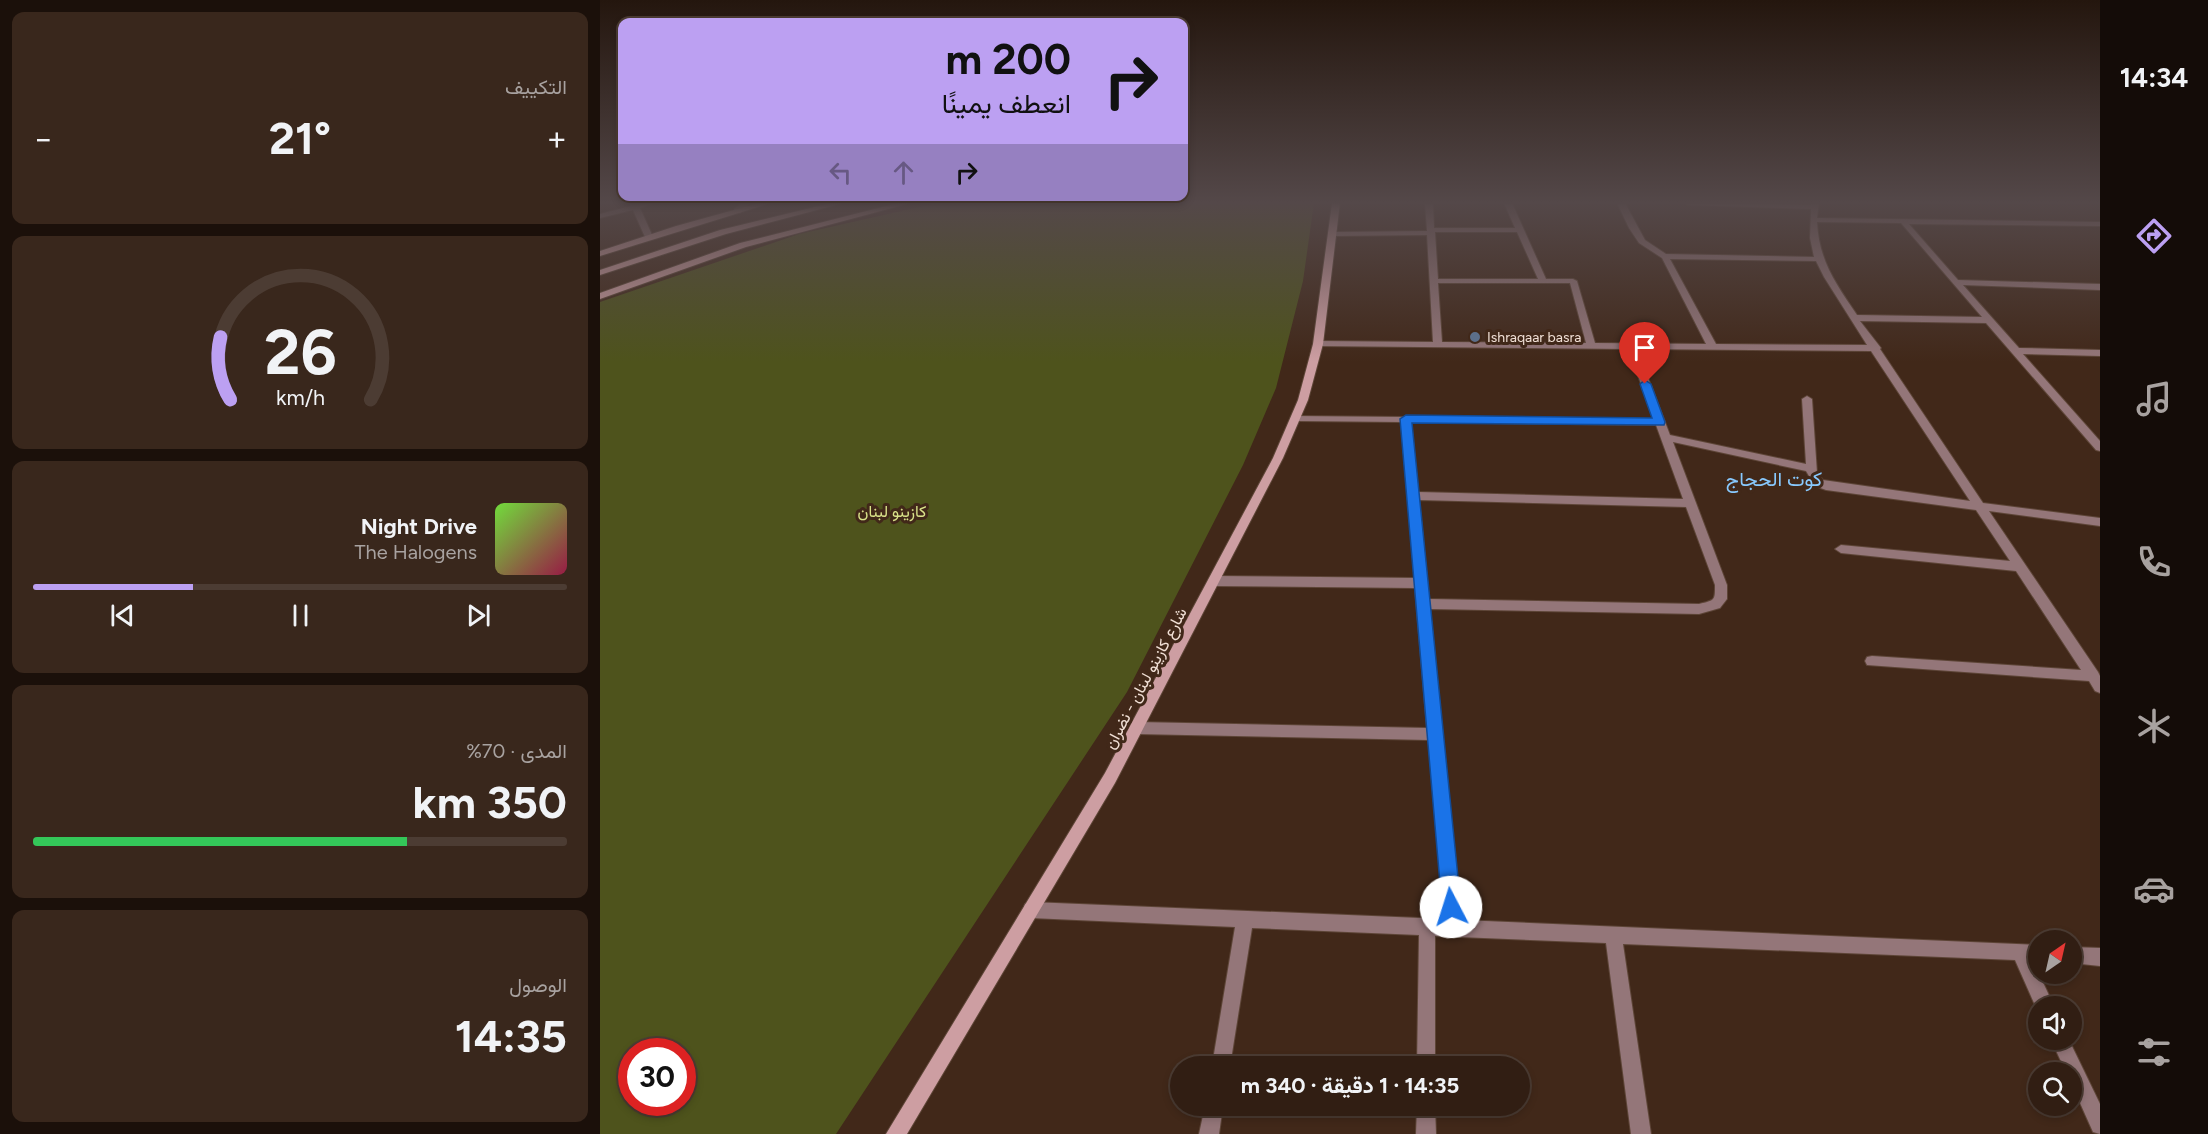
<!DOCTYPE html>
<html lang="ar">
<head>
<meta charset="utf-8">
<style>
	:root { --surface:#311e13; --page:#39271c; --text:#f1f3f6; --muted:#a8a2a0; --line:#4c3c33; --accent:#bca0f2 }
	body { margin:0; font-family:Figtree,Vazirmatn,sans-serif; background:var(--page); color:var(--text); direction:rtl; height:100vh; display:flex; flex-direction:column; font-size:22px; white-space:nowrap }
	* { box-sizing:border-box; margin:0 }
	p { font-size:20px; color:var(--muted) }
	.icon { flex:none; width:33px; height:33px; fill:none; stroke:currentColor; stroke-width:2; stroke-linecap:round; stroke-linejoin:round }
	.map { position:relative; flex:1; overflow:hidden; direction:ltr }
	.drawer { display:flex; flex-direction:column; gap:12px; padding:12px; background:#1b100a; width:600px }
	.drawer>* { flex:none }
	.guide { position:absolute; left:18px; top:18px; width:570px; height:183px; border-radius:12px; box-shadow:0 3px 9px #0003,0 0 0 2px var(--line); direction:rtl; background:#bca0f2; color:#111; overflow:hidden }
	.needle { width:39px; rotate:34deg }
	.fabs { position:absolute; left:1428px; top:930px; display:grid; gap:12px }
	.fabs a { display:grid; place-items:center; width:54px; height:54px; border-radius:50%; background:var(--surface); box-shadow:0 3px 9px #0003,0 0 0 2px var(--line); font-size:30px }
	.speed { position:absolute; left:18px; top:1038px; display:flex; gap:12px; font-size:30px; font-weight:700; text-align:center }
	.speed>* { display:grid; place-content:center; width:78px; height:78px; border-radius:50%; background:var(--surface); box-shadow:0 3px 9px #0003,0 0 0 2px var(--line); line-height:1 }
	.speed .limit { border:9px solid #d22; background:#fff; color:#111 }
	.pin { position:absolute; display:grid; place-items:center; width:51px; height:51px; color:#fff; margin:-62px -26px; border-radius:50% 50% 50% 0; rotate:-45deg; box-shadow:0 0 6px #0007 }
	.pin .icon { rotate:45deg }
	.me { position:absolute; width:66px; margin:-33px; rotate:355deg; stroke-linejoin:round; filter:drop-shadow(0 0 4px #0008) }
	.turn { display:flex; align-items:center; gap:21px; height:126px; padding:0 18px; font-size:27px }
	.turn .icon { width:78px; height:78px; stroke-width:2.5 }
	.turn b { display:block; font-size:42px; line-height:51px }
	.lanes { display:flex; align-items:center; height:57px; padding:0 18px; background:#0003; justify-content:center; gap:30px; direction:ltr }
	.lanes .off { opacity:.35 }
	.big { font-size:45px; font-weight:700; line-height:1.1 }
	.drawer .widget { flex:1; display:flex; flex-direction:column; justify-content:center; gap:9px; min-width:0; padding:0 21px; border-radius:12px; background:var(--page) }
	.drawer .dial { align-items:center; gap:0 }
	.dial svg { height:156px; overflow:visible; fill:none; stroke:var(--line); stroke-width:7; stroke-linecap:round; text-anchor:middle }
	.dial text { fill:var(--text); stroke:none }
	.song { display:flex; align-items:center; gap:18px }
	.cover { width:72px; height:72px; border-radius:9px; background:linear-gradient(135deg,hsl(100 70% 55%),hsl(340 70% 35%)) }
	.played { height:6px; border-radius:3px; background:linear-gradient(90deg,var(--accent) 30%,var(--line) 30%) }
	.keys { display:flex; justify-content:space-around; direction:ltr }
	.heat { display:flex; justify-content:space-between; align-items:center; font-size:33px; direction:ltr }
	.charge { height:9px; border-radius:4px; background:linear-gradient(90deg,#34c759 70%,var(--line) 0) }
	.trip { position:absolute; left:570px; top:1056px; width:360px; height:60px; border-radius:30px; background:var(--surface); box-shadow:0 3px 9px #0003,0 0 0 2px var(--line); font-weight:700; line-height:60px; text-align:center; direction:rtl }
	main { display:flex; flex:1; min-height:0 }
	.dock { display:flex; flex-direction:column; width:108px; justify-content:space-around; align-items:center; background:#140c08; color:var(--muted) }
	.dock .icon { width:42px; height:42px }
	.dock .current { color:var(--accent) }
	.dock b { font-size:27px; color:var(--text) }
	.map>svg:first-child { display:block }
	.green { fill:#4e531c; fill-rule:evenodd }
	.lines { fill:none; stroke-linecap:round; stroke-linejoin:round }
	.street-casing { stroke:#5d4537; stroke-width:2 }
	.secondary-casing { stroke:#5d4537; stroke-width:2 }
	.street { fill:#947679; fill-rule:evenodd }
	.secondary { fill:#cd9ea2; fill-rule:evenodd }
	.route { fill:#1a73e8; stroke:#114b97; stroke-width:1.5 }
	.service-dot { fill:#5c6f8a; stroke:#412819; stroke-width:2 }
	.labels { text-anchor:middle; stroke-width:6; stroke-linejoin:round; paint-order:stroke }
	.far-poi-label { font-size:14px; fill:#f1e0d6; stroke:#412819; text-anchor:start }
	.park-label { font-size:16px; fill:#d9e289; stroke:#412819 }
	.street-label { font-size:16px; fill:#f1e0d6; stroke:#412819 }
	.quarter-label { font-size:20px; fill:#88c9fe; stroke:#412819 }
</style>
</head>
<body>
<main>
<nav class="dock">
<b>14:34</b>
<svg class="icon current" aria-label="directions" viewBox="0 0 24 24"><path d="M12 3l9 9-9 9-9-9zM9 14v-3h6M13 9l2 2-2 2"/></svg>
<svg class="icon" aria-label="music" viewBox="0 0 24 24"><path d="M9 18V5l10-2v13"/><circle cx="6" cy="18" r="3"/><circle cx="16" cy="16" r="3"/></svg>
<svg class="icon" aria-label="phone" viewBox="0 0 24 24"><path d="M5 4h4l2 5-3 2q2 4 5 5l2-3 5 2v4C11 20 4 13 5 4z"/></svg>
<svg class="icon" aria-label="climate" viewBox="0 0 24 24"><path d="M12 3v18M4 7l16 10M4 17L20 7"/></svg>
<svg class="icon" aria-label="car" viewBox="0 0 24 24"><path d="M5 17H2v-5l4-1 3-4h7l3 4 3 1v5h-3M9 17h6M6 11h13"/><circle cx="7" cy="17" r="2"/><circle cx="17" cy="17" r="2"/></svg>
<svg class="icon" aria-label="filters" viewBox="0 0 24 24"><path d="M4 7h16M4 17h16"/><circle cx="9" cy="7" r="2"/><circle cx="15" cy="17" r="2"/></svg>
</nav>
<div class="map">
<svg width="1500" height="1134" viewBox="0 0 1500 1134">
	<rect width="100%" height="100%" fill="#412819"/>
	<path class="green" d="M337,203H714L703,281L676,388L643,465L527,692L236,1134H0V302L199,234ZM32,1052H82V1102H32Z"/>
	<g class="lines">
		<g class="street-casing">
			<path id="street" d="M30,203H54L40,208L53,237L52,239L45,237L33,210L0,218V214L31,206Z
				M142,203H150L140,213H134V209Z
				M825,203H833L834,228H915L904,203H912L946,279H973L977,281L995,343L1106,344L1062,258L1039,243L1029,228L1017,203H1025L1045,240L1066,254L1214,257L1210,238L1211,209L1089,205L1085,203L1211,205V203H1219L1217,218L1500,222V226L1309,224L1358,280L1500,284V290L1363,285L1419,348L1500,350V356L1423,354L1500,441V451L1496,450L1386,323L1260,321L1281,348L1280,349L1383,503L1500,518V526L1389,511L1498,672L1500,676V693L1495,691L1489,681L1267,665L1265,661L1267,657L1272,656L1481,670L1416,571L1241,553L1235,549L1241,545L1410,561L1376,510L1226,490L1215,486L1206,471L1073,442L1127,585V599L1120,608L1099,614L830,609L861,920L1438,945V961H1433L1454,1006H1438V1012L1415,960L1023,944L1051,1134H1031L1006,943L835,936V1066H817L819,935L652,928L630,1066H612L635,927L431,918L425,916L423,910L425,904L431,902L844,919L829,740L537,734L532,732L530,728L532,724L537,722L827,728L815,588L614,586L610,584L608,581L610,578L614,576L815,578L801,422L696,421L692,420V416L1054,419L1028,349L715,346L713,344L718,341L833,342L827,235L733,236L729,234L733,232L827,231ZM1217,222L1301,223L1382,317L1257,315C1236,284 1219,261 1217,222ZM835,232H917L938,279H838ZM1070,259L1216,261L1224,277L1267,345L1116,344ZM838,283H970L986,343L842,342ZM1037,349L1271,351L1370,501L1223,480L1217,473L1212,399L1207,396L1202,399L1206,464L1070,435ZM811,422L1056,425L1083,499L818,492ZM819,500L1086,507L1115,585C1115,601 1115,600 1099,604L829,599Z
				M1472,947L1500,948V966L1472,963Z
				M1451,1040H1469L1500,1104V1134L1493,1132L1472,1085V1072H1466Z
				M605,1106H623L619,1134H599Z
				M817,1106H835L836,1134H816Z"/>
		</g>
		<g class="secondary-casing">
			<path id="secondary" d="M159,203H171L0,256V251L76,226Z
				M231,203H244L126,234L0,275V270L120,230Z
				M298,203H311L146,247L0,299V293L140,243Z
				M732,203H740L723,344L708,400L683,458L515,783L307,1134H286L505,773L673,458L698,400L713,344Z"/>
		</g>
		<use href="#street" class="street"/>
		<use href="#secondary" class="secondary"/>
	</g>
	<linearGradient id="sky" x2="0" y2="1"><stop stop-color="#24160e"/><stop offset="0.56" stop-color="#544849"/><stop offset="1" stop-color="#544849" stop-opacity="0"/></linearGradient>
	<rect width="1500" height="362" fill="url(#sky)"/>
	<path class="route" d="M1045,380L1051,384L1065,422L1064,425L812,423L861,907L858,913L851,916L845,913L842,907L800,419L806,415L1052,418L1040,384Z"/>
	<circle class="service-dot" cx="875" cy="337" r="6"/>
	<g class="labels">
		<g class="far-poi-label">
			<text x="887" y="342">Ishraqaar basra</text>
		</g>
		<g class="park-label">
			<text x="292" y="517">كازينو لبنان</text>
		</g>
		<g class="street-label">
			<text transform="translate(545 678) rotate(-62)" y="6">شارع كازينو لبنان - نضران</text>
		</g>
		<g class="quarter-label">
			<text x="1174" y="486">كوت الحجاج</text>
		</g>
	</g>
</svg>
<div class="fabs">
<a><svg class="needle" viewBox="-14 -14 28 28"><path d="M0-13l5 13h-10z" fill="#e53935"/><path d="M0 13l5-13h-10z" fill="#a8a2a0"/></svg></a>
<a><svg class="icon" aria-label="sound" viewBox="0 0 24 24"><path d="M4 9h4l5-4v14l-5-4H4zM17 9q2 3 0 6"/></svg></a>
<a><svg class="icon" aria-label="search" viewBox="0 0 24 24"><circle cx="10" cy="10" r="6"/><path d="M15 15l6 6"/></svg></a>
</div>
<div class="speed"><div class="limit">30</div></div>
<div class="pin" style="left:1045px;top:384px;background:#d93025"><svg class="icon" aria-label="arrive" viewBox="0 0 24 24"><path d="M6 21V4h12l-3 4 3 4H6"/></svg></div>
<svg class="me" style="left:851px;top:907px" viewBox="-20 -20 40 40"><circle r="19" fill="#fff"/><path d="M0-13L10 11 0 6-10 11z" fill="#1a73e8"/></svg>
<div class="trip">14:35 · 1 دقيقة · 340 m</div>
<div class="guide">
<div class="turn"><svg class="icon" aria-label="right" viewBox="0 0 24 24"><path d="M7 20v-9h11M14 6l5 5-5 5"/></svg><div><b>200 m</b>انعطف يمينًا</div></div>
<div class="lanes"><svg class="icon off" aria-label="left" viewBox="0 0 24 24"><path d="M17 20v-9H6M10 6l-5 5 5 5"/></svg><svg class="icon off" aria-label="ahead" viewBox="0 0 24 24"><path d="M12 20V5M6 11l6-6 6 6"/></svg><svg class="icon" aria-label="right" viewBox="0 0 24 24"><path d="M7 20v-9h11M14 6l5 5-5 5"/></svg></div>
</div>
</div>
<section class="drawer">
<div class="widget"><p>التكييف</p>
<div class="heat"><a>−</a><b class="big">21°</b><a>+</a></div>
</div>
<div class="widget dial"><svg viewBox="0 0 100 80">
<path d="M14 69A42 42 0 1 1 86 69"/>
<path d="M14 69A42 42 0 0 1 9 37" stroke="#bca0f2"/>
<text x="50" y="56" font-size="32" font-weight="700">26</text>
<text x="50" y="72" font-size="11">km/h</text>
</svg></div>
<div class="widget">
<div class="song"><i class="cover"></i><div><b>Night Drive</b><p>The Halogens</p></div></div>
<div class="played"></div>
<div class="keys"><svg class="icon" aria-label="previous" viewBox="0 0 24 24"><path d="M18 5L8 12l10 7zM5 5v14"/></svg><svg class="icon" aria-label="pause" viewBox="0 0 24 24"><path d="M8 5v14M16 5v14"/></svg><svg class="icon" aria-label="next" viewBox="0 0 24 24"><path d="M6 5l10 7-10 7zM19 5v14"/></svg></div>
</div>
<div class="widget"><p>المدى · 70%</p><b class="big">350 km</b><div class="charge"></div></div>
<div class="widget"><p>الوصول</p><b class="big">14:35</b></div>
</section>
</main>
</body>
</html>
